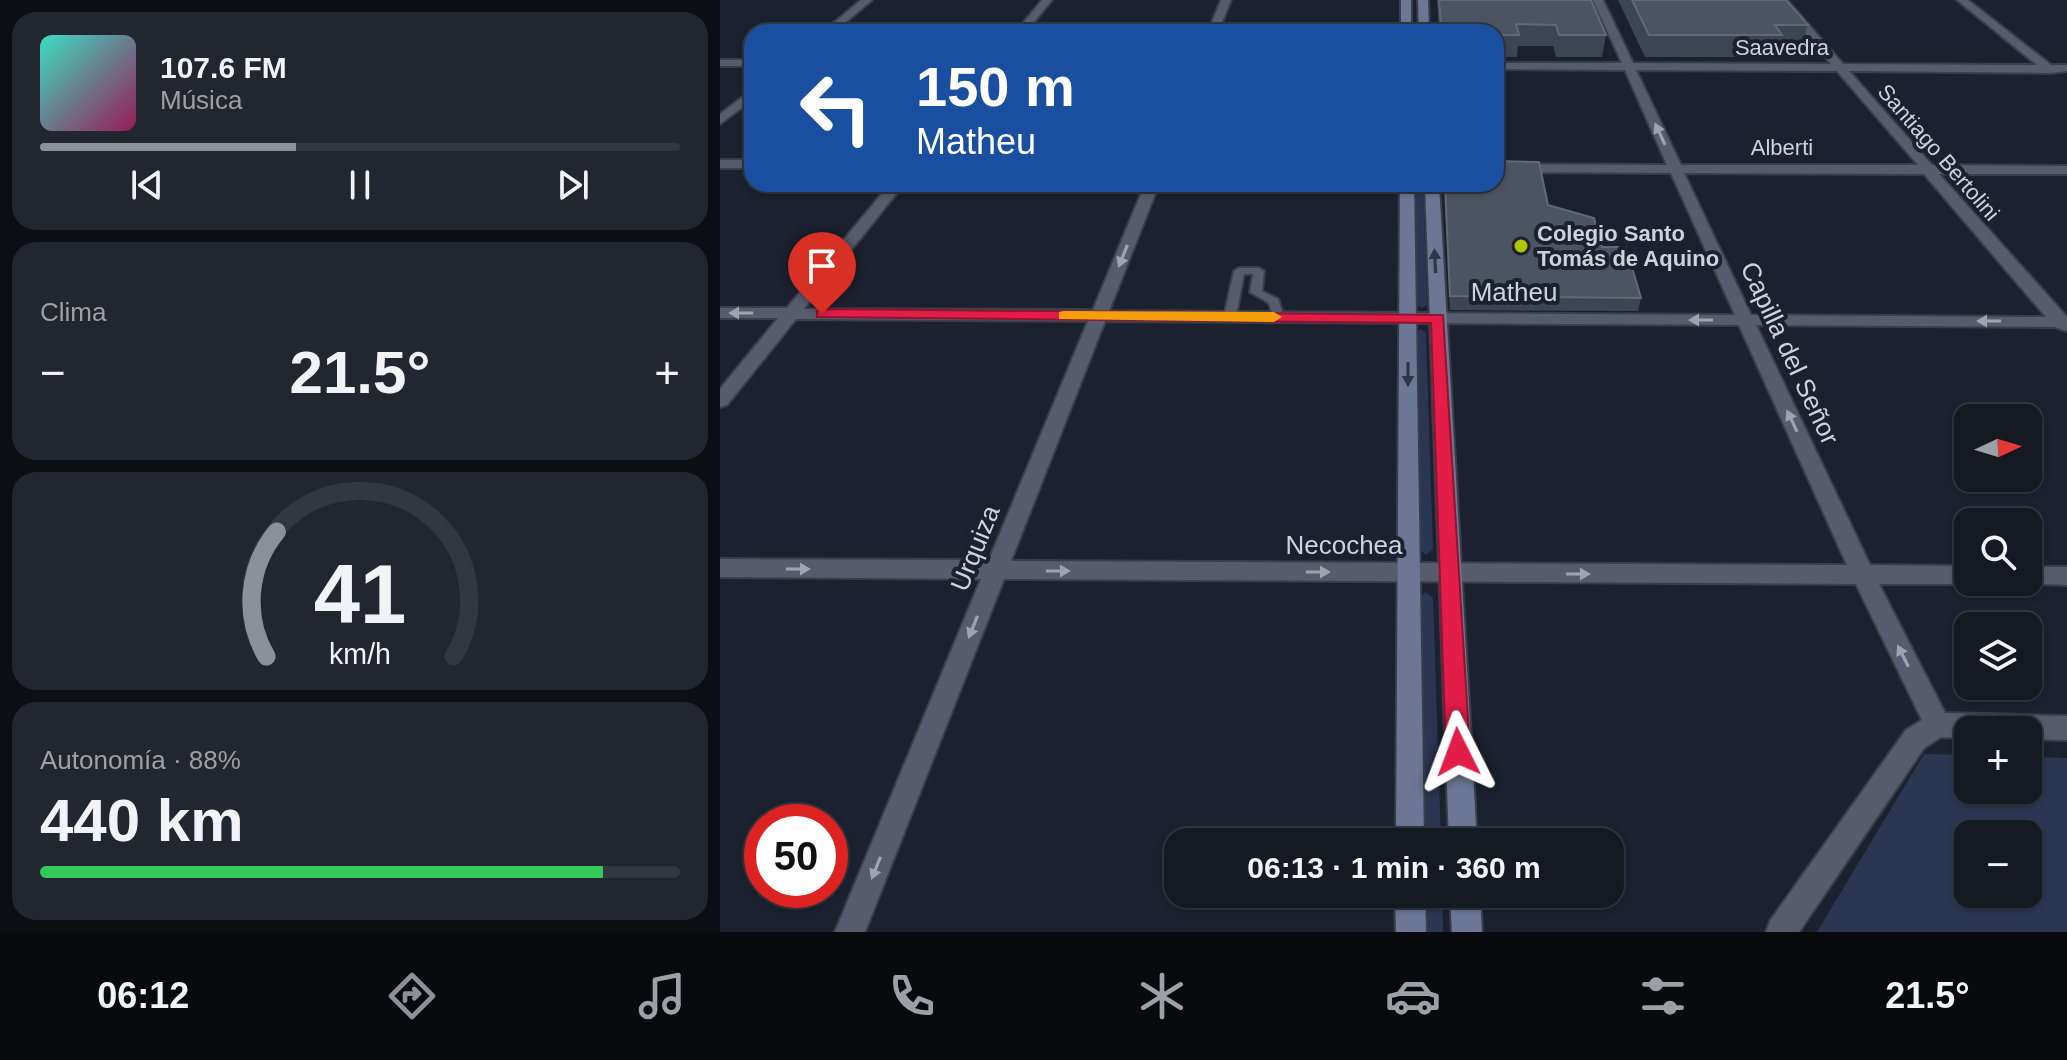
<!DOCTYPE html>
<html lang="es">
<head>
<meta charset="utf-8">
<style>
	:root { --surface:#141922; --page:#21262f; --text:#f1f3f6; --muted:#9da0a5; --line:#333840; --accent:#8c9099 }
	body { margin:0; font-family:Arial,sans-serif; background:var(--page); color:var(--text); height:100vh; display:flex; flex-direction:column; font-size:30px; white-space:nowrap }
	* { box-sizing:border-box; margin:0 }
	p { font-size:26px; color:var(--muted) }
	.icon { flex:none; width:44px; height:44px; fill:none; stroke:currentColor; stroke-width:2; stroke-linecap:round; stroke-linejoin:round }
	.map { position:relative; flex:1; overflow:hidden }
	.details { display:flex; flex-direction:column; gap:12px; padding:12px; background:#0b0e13; width:720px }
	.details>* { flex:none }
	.top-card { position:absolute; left:24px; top:24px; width:760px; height:168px; border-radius:24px; box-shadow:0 2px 6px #0004,0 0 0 2px var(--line); background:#1a4fa0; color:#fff; overflow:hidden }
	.needle { width:52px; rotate:86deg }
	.fabs { position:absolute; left:1234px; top:404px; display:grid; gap:16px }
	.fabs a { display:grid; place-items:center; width:88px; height:88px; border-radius:16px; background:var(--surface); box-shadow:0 2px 6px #0004,0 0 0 2px var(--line); font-size:40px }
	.speed { position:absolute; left:24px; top:804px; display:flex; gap:16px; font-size:40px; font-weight:700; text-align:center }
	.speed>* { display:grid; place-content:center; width:104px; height:104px; border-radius:50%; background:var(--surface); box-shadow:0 2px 6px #0004,0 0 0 2px var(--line); line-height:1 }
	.speed .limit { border:12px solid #d22; background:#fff; color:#111 }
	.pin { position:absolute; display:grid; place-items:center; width:68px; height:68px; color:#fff; margin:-82px -34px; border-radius:50% 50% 50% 0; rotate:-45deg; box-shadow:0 0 8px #0007 }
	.pin .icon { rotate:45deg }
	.me { position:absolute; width:88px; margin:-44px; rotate:357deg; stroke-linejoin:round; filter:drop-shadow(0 0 6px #0008) }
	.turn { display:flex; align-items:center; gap:28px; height:168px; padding:0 40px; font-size:36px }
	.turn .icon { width:104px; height:104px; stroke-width:2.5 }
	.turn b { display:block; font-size:56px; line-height:68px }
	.big { font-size:60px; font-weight:700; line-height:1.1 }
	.details .tile { flex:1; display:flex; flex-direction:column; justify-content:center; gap:12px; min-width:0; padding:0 28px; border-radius:24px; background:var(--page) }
	.details .dial { align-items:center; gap:0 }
	.dial svg { height:208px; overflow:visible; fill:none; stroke:var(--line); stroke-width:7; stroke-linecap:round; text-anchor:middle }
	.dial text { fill:var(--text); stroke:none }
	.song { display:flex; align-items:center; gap:24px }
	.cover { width:96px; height:96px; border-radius:12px; background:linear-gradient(135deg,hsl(170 70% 55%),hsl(330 70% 35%)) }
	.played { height:8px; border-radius:4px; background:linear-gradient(90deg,var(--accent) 40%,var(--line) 40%) }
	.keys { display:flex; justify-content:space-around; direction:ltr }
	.heat { display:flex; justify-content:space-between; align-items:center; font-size:44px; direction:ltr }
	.charge { height:12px; border-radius:6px; background:linear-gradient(90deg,#34c759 88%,var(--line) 0) }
	.trip { position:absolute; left:444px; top:828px; width:460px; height:80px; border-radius:24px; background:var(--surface); box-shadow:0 2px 6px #0004,0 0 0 2px var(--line); font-weight:700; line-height:80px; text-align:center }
	.tab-bar { display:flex; height:128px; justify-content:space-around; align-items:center; background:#080a0e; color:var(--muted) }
	.tab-bar .icon { width:56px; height:56px }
	.tab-bar .on { color:var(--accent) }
	.tab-bar b { font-size:36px; color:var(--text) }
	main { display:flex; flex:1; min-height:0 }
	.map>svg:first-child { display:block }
	.green { fill:#2b3652; fill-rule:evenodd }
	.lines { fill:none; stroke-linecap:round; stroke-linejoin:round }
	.service-casing { stroke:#3a3e49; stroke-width:4 }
	.minor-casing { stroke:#3a3e49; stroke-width:4 }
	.secondary-casing { stroke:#3a3e49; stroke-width:4 }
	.service { fill:#565c6c; fill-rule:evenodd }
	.minor { fill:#565c6c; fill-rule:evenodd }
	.secondary { fill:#6b7795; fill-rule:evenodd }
	.wall { fill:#3e4552 }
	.building { fill:#4d5461; stroke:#626874; stroke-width:2 }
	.oneway { fill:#9ea3af }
	.oneway2 { fill:#2f3648 }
	.route { fill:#e11d48; stroke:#92132f; stroke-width:2 }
	.slow { fill:#f59e0b }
	.poi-dot { fill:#b0c500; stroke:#1b212e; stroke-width:3 }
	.labels { text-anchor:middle; stroke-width:8; stroke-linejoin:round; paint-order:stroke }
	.far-street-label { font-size:22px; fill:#ced2db; stroke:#1b212e }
	.far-poi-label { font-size:22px; font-weight:bold; fill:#ced2db; stroke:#1b212e; text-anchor:start }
	.street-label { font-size:26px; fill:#ced2db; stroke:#1b212e }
</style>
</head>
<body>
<main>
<section class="details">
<div class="tile">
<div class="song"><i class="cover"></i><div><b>107.6 FM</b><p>Música</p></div></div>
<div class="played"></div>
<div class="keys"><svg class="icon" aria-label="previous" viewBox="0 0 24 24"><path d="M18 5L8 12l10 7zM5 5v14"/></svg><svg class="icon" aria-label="pause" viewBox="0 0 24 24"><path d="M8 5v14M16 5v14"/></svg><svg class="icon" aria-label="next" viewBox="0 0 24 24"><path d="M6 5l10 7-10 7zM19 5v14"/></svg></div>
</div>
<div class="tile"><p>Clima</p>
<div class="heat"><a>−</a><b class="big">21.5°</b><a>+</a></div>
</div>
<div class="tile dial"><svg viewBox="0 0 100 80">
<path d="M14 69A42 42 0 1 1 86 69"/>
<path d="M14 69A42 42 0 0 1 18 21" stroke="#8c9099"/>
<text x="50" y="56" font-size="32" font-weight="700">41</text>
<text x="50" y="72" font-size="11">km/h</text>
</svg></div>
<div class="tile"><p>Autonomía · 88%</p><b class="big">440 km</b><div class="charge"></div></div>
</section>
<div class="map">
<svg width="1347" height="932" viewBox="0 0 1347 932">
	<rect width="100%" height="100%" fill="#1b212e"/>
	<path class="green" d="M695,184H703L707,305L702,308L697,305Z
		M701,329L706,333L713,549L706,555L700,549L696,333Z
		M706,592L713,598L721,842H703L699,598Z
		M1204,754L1248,755V790H1308V757L1347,758V932H1097ZM1308,834V894H1248V834Z
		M704,894H722L723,932H705Z"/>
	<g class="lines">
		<g class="service-casing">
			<path id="service" d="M539,268L544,271L542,291L558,299L564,317L558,321L554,320L549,303L530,292L533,274H524L516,316L510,320L506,319L504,316L514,271L519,268Z"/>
		</g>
		<g class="minor-casing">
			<path id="minor" d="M141,0H152L114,32H103Z
				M322,0H332L306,32H296Z
				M501,0H511L498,32H488Z
				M873,0H883L913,63L1111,64L1057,0H1067L1123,64L1317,65L1237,0H1248L1331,65H1347V71L1331,73L1129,71L1212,165L1347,166V174H1219L1347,317V331L1335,327L1036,325L1150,565L1248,566V582H1254L1248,584H1159L1225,713L1347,716V740L1308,739V730H1248V738L1221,737L1204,748L1079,932H1046L1050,921L1186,730L1202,720L1136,584L284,579L145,932H115L261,579L0,577V559L269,560L368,321L76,319L7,405L0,407V389L58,318H0V308H67L170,184H184L84,309L373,310L425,184H439L389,311L1015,315L951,173L776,172V164L947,165L905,70L776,69V63H902ZM916,70L1117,71L1198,165H961ZM964,173L1204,174L1326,317L1031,315ZM385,321L1019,325L1127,565L291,561Z
				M0,60H32V66H0Z
				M32,90V100L0,124V114Z
				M0,160H32V168H0Z
				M1308,567H1347V585L1300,583L1308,582Z"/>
		</g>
		<g class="secondary-casing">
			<path id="secondary" d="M681,0H691V32H681Z
				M698,0H708L709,32H699Z
				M680,184H694L704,842H676Z
				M705,184H719L757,842H729Z
				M675,894H705L706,932H676Z
				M730,894H760L762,932H732Z"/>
		</g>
		<use href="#service" class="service"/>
		<use href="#minor" class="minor"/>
		<use href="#secondary" class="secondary"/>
	</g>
	<path class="wall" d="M717,0H871L886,35L882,57H836L833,46H798L797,57H776V32H719Z
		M898,0H1066L1088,25L1081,47H1059L1055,57H925Z
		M724,184H776L828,205L882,247L921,298L918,311L730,310Z"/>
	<path class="building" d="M719,0H871L886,35H839L836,25L796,24L799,35H776V32H752L751,25H721Z
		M912,0H1066L1088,25H1055L1062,35H929Z
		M776,161L819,162L828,205L874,218L882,247H906L921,298L730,296L725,184H776Z"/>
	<defs><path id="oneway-solid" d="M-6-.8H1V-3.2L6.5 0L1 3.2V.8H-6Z" transform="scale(2)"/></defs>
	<g class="oneway">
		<use href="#oneway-solid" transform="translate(940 134) rotate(-115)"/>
		<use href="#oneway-solid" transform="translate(403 256) rotate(112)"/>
		<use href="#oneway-solid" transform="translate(21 313) rotate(-180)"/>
		<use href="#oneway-solid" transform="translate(981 320) rotate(-180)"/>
		<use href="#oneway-solid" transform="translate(1269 321) rotate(-180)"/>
		<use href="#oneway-solid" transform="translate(1072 421) rotate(-115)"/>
		<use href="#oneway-solid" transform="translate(78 569)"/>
		<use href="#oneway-solid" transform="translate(338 571)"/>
		<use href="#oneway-solid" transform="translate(598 572)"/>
		<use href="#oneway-solid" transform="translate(858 574)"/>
		<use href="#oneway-solid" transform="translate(253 627) rotate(112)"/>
		<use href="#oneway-solid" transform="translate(1183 656) rotate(-117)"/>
		<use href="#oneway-solid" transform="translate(156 868) rotate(112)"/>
	</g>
	<g class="oneway2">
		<use href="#oneway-solid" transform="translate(715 261) rotate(-93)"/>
		<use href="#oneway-solid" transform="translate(688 374) rotate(90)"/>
	</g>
	<path class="route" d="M102,309L723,315L750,752L747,761L738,764L730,761L726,752L711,323L97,317V311Z"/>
	<path class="slow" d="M344,311L554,312L562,317L554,322L339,319V312Z"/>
	<circle class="poi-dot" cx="801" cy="246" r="8"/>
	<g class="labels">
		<g class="far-street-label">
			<text x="1062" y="55">Saavedra</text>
			<text x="1062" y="155">Alberti</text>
			<text transform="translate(1219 152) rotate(49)" y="8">Santiago Bertolini</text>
		</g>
		<g class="far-poi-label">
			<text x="817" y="241">Colegio Santo<tspan x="817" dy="25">Tomás de Aquino</tspan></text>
		</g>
		<g class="street-label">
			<text x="794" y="301">Matheu</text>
			<text transform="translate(1070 353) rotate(65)" y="9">Capilla del Señor</text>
			<text x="624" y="554">Necochea</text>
			<text transform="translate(255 548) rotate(-68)" y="9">Urquiza</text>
		</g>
	</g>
</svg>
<div class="fabs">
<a><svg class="needle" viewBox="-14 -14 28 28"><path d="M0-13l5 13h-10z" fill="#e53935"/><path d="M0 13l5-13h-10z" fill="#9da0a5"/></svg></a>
<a><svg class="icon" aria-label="search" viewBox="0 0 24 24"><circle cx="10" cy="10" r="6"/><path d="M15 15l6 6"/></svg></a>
<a><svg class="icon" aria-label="layers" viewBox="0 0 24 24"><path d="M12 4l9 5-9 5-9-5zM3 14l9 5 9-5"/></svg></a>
<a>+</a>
<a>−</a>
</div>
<div class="speed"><div class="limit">50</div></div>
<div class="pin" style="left:102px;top:314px;background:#d93025"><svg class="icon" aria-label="arrive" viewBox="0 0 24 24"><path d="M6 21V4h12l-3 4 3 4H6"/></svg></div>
<svg class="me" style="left:738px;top:752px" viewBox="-20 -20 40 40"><path d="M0-17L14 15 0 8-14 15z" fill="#e11d48" stroke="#fff" stroke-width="4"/></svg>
<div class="trip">06:13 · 1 min · 360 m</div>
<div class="top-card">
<div class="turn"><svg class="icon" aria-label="left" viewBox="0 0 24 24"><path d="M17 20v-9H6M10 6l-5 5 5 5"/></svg><div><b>150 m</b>Matheu</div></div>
</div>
</div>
</main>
<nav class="tab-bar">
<b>06:12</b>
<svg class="icon on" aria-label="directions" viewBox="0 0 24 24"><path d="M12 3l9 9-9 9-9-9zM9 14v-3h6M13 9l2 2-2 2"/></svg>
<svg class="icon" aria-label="music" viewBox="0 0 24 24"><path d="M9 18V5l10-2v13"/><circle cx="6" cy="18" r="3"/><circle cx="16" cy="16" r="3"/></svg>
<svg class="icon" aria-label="phone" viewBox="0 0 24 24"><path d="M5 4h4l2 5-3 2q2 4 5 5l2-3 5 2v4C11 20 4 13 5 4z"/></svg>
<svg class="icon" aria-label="climate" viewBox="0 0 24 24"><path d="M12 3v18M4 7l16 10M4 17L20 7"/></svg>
<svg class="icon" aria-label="car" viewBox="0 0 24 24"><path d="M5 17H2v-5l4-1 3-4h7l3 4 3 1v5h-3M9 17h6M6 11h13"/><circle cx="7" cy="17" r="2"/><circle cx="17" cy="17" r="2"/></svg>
<svg class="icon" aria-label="filters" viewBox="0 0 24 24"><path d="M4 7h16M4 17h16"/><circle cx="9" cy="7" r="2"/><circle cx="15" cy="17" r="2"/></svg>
<b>21.5°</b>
</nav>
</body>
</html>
